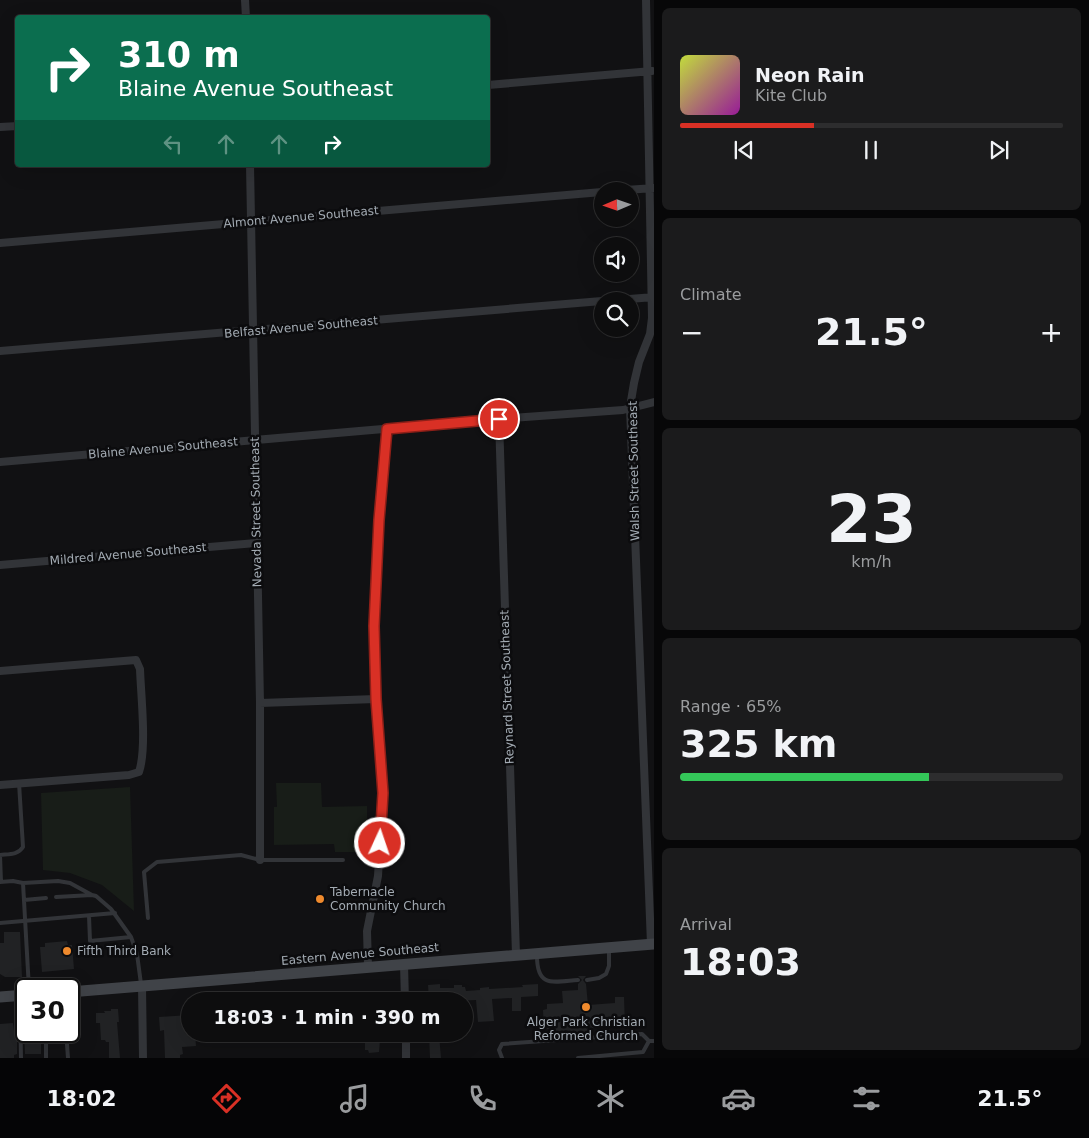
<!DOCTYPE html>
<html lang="en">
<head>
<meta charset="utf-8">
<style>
	:root { --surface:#0d0d0e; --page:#1b1b1c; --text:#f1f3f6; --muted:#9a9c9e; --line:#2d2d2e; --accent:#d93025 }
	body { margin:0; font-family:"DejaVu Sans",sans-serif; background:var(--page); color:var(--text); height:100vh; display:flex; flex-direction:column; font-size:19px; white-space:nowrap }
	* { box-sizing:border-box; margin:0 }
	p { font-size:16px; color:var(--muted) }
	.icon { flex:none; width:28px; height:28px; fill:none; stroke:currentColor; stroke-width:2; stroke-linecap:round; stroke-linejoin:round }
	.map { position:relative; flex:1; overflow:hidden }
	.details { display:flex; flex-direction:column; gap:8px; padding:8px; background:#070708; width:435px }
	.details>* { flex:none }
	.top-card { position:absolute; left:15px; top:15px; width:475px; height:152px; border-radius:5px; box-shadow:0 5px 20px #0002,0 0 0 1px var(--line); background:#0b6e4f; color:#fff; overflow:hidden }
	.needle { width:32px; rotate:268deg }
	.buttons { position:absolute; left:594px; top:182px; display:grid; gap:10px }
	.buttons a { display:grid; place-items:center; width:45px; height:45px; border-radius:50%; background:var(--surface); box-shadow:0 5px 20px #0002,0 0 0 1px var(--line); font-size:25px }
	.speed { position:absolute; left:15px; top:978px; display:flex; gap:10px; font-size:25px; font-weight:700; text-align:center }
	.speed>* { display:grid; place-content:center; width:65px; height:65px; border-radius:50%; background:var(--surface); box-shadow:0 5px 20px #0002,0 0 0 1px var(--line); line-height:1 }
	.speed .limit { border:2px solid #111; border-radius:8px; background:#fff; color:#111 }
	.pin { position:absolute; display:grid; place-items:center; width:42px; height:42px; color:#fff; margin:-21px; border:2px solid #fff; border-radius:50%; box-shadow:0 1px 5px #0007 }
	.me { position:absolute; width:55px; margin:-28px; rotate:3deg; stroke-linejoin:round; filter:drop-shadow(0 0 4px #0008) }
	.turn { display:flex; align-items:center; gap:18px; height:105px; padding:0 20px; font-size:22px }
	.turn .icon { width:65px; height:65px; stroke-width:2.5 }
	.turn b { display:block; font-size:35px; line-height:42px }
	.lanes { display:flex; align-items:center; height:48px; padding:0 20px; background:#0003; justify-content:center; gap:25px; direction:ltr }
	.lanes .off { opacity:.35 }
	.big { font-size:38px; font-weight:700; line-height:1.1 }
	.details .widget { flex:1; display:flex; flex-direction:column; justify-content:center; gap:8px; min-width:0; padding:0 18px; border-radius:8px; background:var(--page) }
	.details .dial { align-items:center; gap:0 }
	.dial b { font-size:65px; line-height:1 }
	.song { display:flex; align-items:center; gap:15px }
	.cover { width:60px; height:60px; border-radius:8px; background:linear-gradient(135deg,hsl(70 70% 55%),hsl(300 70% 35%)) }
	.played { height:5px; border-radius:2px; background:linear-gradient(90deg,var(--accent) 35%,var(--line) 35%) }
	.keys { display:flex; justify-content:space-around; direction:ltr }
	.heat { display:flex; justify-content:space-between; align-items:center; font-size:28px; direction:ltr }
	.charge { height:8px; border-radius:4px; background:linear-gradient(90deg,#34c759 65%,var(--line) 0) }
	.trip { position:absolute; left:181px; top:992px; width:292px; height:50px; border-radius:25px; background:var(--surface); box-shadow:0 5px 20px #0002,0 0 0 1px var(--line); font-weight:700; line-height:50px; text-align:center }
	.tab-bar { display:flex; height:80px; justify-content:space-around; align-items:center; background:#050506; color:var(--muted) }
	.tab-bar .icon { width:35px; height:35px }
	.tab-bar .on { color:var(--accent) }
	.tab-bar b { font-size:22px; color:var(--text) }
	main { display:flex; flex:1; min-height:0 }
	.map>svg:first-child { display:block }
	.green { fill:#181d18 }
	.building { fill:#212224 }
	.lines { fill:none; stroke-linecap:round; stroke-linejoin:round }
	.lane { stroke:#323438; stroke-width:4 }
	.street { stroke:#323438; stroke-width:8 }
	.secondary { stroke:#404348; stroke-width:11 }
	.route-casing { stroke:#8d1f18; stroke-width:12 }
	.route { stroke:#d93025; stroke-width:9 }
	.poi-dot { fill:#ef8a2d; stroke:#0c0c0e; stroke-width:2 }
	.labels { text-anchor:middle; stroke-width:5; stroke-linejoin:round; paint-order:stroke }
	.street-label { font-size:12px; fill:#a3abb3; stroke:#0c0c0e }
	.poi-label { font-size:12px; fill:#a3abb3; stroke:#0c0c0e; text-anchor:start }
</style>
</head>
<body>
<main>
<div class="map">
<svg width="654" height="1058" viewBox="0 0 654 1058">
	<rect width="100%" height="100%" fill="#111113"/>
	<path class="green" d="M276,783H321L322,807L367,806V852H335L334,844L274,845V807H277Z
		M130,787L134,911L102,885L70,873L43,870L41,793Z"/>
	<path class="building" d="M4,932H20L22,977H5L0,974V943H4Z
		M67,941L68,945H72L74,969L42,972L40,947H45V943Z
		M578,976H586L583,980L586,984L588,1005L615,1003V997H624L625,1026L590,1028V1034L577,1035V1033L550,1034L549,1029H544L543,1010L547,1009V1004L563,1003L562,991L578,990V984L582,980Z
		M440,984V988H454V985H462V987H465L466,991L480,990V988L489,987V989L523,987L522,985L538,984V996L521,997V1011H512V998L492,999L494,1021L478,1022L476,1000L455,1001V997L429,1000L428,985Z
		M111,1009H118L119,1022H117L120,1058H109V1042H106L105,1040H101L100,1023H96V1013H105L104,1011H111Z
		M190,1015V1034H195L196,1046L182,1047L183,1054L180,1055V1058H165L164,1030L160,1031L159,1017Z
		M13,1023L14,1031H17V1054L14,1055V1058H0V1024Z
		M24,1031H41V1054H25Z
		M365,1034H376V1040H380L379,1052L369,1053L368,1050H365Z
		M429,1034H439L441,1058H430Z"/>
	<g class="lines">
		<path class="lane" d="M0,882L13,881L23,883L58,881L70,883L92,895L96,896L111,909L131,937L137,954L141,984
			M1,882L0,855C9,854 18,855 23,847L19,783
			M23,883L29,989
			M56,897L92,895
			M24,900L46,898
			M89,916L90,941L131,937
			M148,918L144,872L157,862L241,855L260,860H343
			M0,923L115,913
			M537,956C537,988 553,982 578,980
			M587,980L599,978L606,974L609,966V950
			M20,998L21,1058
			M46,1031V1058
			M66,1031L68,1058
			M502,1058L499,1050L502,1044L642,1034L649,1041H654
			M578,1058L643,1052L649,1041"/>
		<path class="street" d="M245,0L246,18
			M646,0L652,318L650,334L639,362L634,383L630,407L651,944
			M488,85L652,71
			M0,127L18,126
			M250,165L260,703V860
			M612,191L654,188
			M0,243L602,192
			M605,301L654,297
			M0,351L602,301
			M499,419L516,955
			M0,462L499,419L623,410L654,402
			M0,565L256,543
			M0,671L136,660L140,669C141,697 147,748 139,772L129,775L0,785
			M260,703L376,699
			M404,964L405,1001
			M368,966L367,931L378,876L383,793L376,699L374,626L379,520L387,429
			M142,986L143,1058
			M406,1034V1058"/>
		<path class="secondary" d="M69,992L654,944
			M0,997L26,995"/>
	</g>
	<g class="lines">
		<g class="route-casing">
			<path id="route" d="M380,843L383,793L376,699L374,626L379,520L387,429L499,419"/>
		</g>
		<use href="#route" class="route"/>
	</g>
	<g class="poi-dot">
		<circle cx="320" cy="899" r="5"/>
		<circle cx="67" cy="951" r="5"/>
		<circle cx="586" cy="1007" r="5"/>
	</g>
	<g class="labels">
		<g class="street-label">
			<text transform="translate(301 217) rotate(-5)" y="4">Almont Avenue Southeast</text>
			<text transform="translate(301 327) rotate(-5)" y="4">Belfast Avenue Southeast</text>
			<text transform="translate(163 448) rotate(-5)" y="4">Blaine Avenue Southeast</text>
			<text transform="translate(634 471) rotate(-91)" y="4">Walsh Street Southeast</text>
			<text transform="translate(256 512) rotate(-91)" y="4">Nevada Street Southeast</text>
			<text transform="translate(128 554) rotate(-5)" y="4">Mildred Avenue Southeast</text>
			<text transform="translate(507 687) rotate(-92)" y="4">Reynard Street Southeast</text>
			<text transform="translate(360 954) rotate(-5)" y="4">Eastern Avenue Southeast</text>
		</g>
		<g class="poi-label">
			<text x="330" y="896">Tabernacle<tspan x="330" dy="14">Community Church</tspan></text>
			<text x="77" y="955">Fifth Third Bank</text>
			<text x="586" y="1026" text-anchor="middle">Alger Park Christian<tspan x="586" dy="14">Reformed Church</tspan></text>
		</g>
	</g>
</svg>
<div class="buttons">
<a><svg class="needle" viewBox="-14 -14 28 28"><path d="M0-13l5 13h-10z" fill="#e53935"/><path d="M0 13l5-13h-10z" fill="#9a9c9e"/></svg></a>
<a><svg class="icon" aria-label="sound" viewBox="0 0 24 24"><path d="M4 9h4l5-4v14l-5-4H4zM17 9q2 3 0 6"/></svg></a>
<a><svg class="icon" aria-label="search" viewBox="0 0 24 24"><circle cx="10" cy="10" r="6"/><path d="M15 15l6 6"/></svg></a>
</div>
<div class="speed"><div class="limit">30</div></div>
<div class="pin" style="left:499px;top:419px;background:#d93025"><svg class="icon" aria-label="arrive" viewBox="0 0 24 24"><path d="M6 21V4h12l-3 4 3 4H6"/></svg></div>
<svg class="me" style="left:380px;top:843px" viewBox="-20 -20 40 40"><circle r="17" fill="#d93025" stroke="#fff" stroke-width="3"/><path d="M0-11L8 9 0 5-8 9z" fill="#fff"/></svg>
<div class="trip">18:03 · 1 min · 390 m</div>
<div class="top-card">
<div class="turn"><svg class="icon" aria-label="right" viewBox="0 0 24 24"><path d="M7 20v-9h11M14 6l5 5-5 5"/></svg><div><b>310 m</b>Blaine Avenue Southeast</div></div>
<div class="lanes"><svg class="icon off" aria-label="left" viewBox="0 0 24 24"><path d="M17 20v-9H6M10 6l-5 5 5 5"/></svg><svg class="icon off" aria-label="ahead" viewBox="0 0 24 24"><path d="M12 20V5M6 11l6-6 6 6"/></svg><svg class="icon off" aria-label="ahead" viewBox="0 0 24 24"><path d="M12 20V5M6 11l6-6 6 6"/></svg><svg class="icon" aria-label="right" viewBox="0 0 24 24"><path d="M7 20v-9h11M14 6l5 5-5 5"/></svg></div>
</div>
</div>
<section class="details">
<div class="widget">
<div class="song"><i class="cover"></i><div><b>Neon Rain</b><p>Kite Club</p></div></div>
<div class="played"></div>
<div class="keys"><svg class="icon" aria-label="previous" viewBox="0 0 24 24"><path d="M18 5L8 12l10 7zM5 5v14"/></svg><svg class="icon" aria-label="pause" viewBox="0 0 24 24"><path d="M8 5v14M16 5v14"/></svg><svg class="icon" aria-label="next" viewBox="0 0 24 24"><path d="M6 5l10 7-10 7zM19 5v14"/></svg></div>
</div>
<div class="widget"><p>Climate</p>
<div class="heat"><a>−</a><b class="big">21.5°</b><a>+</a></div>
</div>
<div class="widget dial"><b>23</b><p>km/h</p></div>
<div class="widget"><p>Range · 65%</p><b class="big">325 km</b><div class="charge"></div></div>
<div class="widget"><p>Arrival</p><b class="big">18:03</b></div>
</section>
</main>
<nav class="tab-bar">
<b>18:02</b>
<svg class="icon on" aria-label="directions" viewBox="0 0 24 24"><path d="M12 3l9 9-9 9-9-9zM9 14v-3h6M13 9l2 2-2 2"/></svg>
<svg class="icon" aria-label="music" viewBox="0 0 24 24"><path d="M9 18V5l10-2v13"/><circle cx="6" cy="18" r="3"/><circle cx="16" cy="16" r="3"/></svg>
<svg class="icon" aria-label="phone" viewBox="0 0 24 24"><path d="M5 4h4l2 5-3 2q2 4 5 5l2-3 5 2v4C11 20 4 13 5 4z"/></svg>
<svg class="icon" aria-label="climate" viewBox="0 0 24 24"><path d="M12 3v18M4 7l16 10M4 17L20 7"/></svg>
<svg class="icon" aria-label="car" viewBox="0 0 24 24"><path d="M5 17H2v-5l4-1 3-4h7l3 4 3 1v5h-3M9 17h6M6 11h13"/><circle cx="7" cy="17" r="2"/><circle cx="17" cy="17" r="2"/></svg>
<svg class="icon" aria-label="filters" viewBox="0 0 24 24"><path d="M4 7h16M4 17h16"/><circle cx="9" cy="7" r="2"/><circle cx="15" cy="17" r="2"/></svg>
<b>21.5°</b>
</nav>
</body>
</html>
